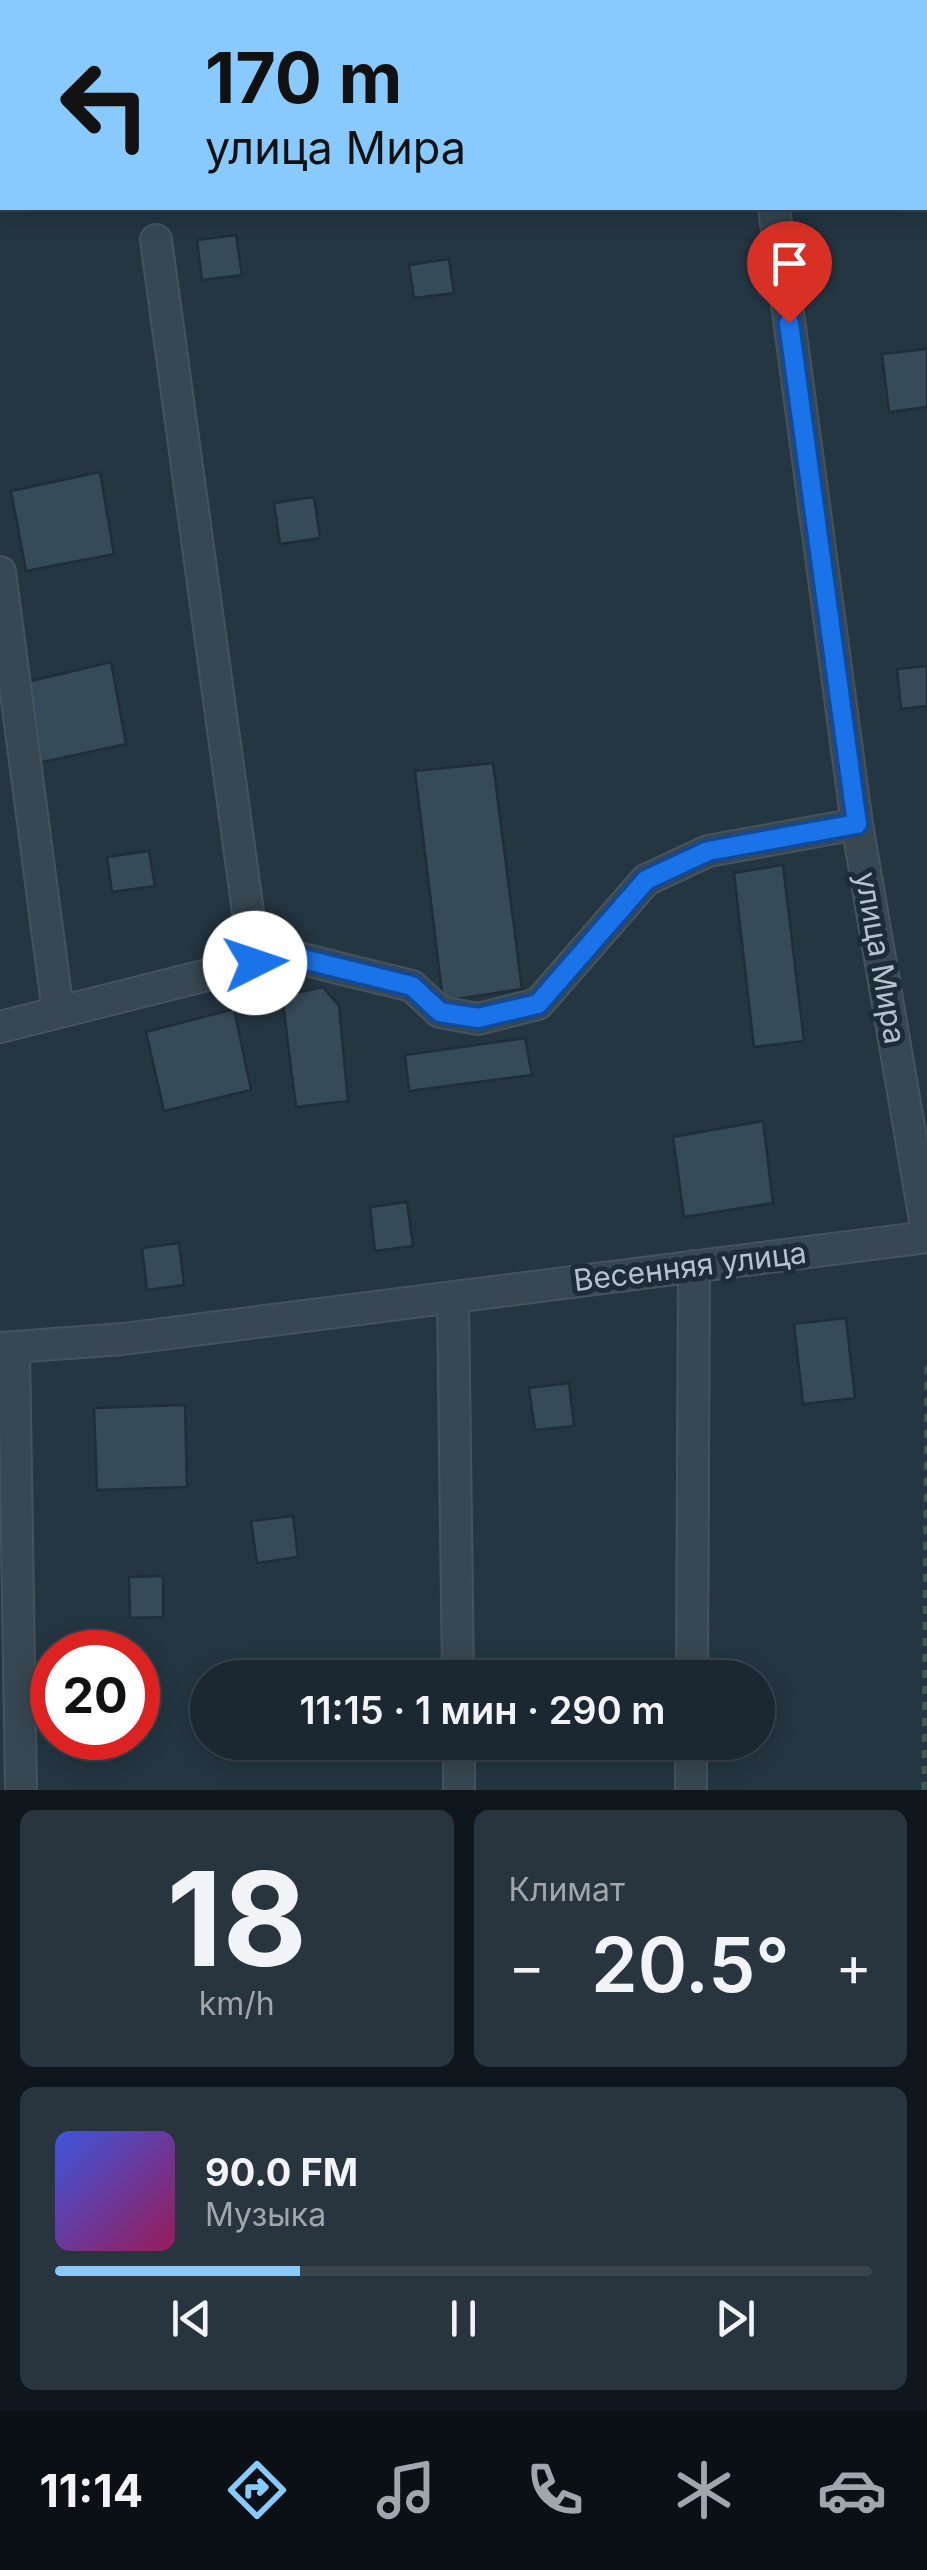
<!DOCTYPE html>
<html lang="ru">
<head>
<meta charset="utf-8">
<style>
	:root { --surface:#1b2832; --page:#28343e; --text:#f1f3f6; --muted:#a0a6ac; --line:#39444d; --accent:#88cafe }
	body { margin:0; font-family:Inter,sans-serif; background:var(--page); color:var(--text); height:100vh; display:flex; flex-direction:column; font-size:38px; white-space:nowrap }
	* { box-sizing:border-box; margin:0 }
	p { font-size:32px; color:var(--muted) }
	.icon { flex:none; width:55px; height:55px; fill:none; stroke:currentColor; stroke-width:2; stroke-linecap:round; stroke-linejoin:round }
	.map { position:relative; height:1790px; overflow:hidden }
	.drawer { display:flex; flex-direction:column; gap:20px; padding:20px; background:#0f161c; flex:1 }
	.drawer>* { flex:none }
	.top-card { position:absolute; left:0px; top:0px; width:928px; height:210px; box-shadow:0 5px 25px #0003,0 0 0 2px var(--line); background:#88cafe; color:#111; overflow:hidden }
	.speed { position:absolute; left:30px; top:1630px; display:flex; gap:20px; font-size:50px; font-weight:700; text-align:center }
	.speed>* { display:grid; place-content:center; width:130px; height:130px; border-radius:50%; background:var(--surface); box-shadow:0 5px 25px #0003,0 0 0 2px var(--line); line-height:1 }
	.speed .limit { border:15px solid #d22; background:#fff; color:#111 }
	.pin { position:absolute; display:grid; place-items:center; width:85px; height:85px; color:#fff; margin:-102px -42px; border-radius:50% 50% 50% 0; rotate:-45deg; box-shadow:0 0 10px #0007 }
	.pin .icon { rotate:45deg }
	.me { position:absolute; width:110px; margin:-55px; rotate:86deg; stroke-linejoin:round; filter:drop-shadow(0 0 8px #0008) }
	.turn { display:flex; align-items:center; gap:35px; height:210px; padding:0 40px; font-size:45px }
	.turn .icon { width:130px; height:130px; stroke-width:2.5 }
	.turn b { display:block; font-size:70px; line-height:85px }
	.big { font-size:75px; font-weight:600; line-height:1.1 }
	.drawer .widget { flex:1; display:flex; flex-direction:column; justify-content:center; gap:15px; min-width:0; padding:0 35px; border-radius:15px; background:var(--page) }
	.drawer .dial { align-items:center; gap:0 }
	.dial b { font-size:130px; line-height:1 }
	.song { display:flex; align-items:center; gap:30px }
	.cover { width:120px; height:120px; border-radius:15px; background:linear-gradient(135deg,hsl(230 70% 55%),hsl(330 70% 35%)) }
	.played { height:10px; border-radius:5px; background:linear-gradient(90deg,var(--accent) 30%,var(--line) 30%) }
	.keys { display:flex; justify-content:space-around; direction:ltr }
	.heat { display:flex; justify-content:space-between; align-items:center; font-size:55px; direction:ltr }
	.drawer .tiles { flex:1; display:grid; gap:20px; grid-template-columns:1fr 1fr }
	.widget:last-child { grid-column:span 2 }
	.trip { position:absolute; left:190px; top:1660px; width:585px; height:100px; border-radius:50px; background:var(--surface); box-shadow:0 5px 25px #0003,0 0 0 2px var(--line); font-weight:600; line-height:100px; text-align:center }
	.tab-bar { display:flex; height:160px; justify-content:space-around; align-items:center; background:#0b1014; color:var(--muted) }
	.tab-bar .icon { width:70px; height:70px }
	.tab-bar .selected { color:var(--accent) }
	.tab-bar b { font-size:45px; color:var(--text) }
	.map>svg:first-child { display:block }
	.building { fill:#364b58; stroke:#1f2e38; stroke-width:2.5 }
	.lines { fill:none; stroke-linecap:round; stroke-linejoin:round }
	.minor-casing { stroke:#45535d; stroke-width:34 }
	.path { stroke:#3f5a58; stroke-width:5; stroke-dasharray:8 8; stroke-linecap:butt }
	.minor { stroke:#384751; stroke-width:30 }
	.route-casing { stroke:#114b97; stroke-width:25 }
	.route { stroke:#1a73e8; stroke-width:18 }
	.labels { text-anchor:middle; stroke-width:10; stroke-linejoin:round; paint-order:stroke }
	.street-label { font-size:30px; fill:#b5c2cb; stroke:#1d2c36 }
</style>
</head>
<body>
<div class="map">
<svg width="927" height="1790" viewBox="0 0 927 1790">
	<rect width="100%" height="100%" fill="#243642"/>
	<path class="building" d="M236,235L242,275L202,280L197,240Z
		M449,259L454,293L414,298L409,265Z
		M927,349V407L889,412L882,354Z
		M100,472L114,554L26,571L11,491Z
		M314,497L320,538L280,544L274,503Z
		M111,662L126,744L38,763L23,683Z
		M927,666V706L901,709L897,669Z
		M493,763L522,989L443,1001L415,771Z
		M149,851L155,886L112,892L107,857Z
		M783,865L804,1041L754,1047L734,873Z
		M323,987L339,1006L348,1101L296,1107L282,996Z
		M234,1009L251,1090L164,1111L146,1032Z
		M525,1038L532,1075L409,1091L405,1055Z
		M763,1121L773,1203L684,1217L673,1137Z
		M407,1202L413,1246L375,1251L370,1207Z
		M179,1243L184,1285L147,1290L142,1248Z
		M846,1318L855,1398L803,1404L794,1324Z
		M569,1383L574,1426L535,1430L529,1388Z
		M185,1405L187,1487L97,1490L94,1408Z
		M293,1516L298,1557L257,1563L251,1521Z
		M163,1576V1617L130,1618L129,1577Z"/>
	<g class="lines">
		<g class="minor-casing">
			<path id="minor" d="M746,0V2
				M774,208L857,824L927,1232
				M0,572L58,1012
				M255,963L295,957L346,970L412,986L440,1012L478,1019L538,1004L646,880L708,851L857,824
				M0,1027L255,963L156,240
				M453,1297L458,1678
				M0,1348L123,1339L927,1237
				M14,1349L21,1790
				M692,1678L694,1266
				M459,1742V1790
				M691,1790V1742"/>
		</g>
		<path class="path" d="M924,1790L927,1365"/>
		<use href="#minor" class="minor"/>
	</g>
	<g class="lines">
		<g class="route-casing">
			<path id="route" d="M255,963L295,957L412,986L440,1012L478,1018L538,1004L646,880L708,851L857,824L789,323"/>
		</g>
		<use href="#route" class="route"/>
	</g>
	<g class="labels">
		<g class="street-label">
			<text transform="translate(880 958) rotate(80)" y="10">улица Мира</text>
			<text transform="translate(690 1267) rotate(-7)" y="10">Весенняя улица</text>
		</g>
	</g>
</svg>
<div class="speed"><div class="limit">20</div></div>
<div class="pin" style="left:789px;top:323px;background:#d93025"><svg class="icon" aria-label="arrive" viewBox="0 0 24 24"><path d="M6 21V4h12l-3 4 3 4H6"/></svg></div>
<svg class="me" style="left:255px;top:963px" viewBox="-20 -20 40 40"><circle r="19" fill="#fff"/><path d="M0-13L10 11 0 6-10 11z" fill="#1a73e8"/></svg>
<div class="trip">11:15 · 1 мин · 290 m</div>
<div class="top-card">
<div class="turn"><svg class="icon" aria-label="left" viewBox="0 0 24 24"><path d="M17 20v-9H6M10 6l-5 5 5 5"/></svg><div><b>170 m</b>улица Мира</div></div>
</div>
</div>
<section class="drawer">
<div class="tiles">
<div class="widget dial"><b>18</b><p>km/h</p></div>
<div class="widget"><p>Климат</p>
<div class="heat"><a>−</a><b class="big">20.5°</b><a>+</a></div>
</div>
<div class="widget">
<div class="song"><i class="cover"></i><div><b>90.0 FM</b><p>Музыка</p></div></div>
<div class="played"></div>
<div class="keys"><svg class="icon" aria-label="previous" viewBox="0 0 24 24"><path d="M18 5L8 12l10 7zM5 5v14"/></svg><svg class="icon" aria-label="pause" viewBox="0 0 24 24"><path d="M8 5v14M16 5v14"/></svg><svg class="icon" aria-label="next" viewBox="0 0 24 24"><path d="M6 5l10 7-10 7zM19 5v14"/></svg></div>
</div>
</div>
</section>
<nav class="tab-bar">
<b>11:14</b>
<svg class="icon selected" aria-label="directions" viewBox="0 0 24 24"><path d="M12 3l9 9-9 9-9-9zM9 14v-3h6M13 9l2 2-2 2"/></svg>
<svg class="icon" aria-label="music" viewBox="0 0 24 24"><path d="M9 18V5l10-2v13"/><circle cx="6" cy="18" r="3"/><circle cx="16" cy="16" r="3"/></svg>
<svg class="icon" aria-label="phone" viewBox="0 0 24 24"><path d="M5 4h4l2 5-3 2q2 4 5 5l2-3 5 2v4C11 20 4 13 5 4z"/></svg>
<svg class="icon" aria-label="climate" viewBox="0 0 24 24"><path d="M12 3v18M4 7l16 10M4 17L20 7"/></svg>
<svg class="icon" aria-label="car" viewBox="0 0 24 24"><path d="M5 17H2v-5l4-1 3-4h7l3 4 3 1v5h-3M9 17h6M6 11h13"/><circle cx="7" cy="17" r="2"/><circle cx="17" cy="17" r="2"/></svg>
</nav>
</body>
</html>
